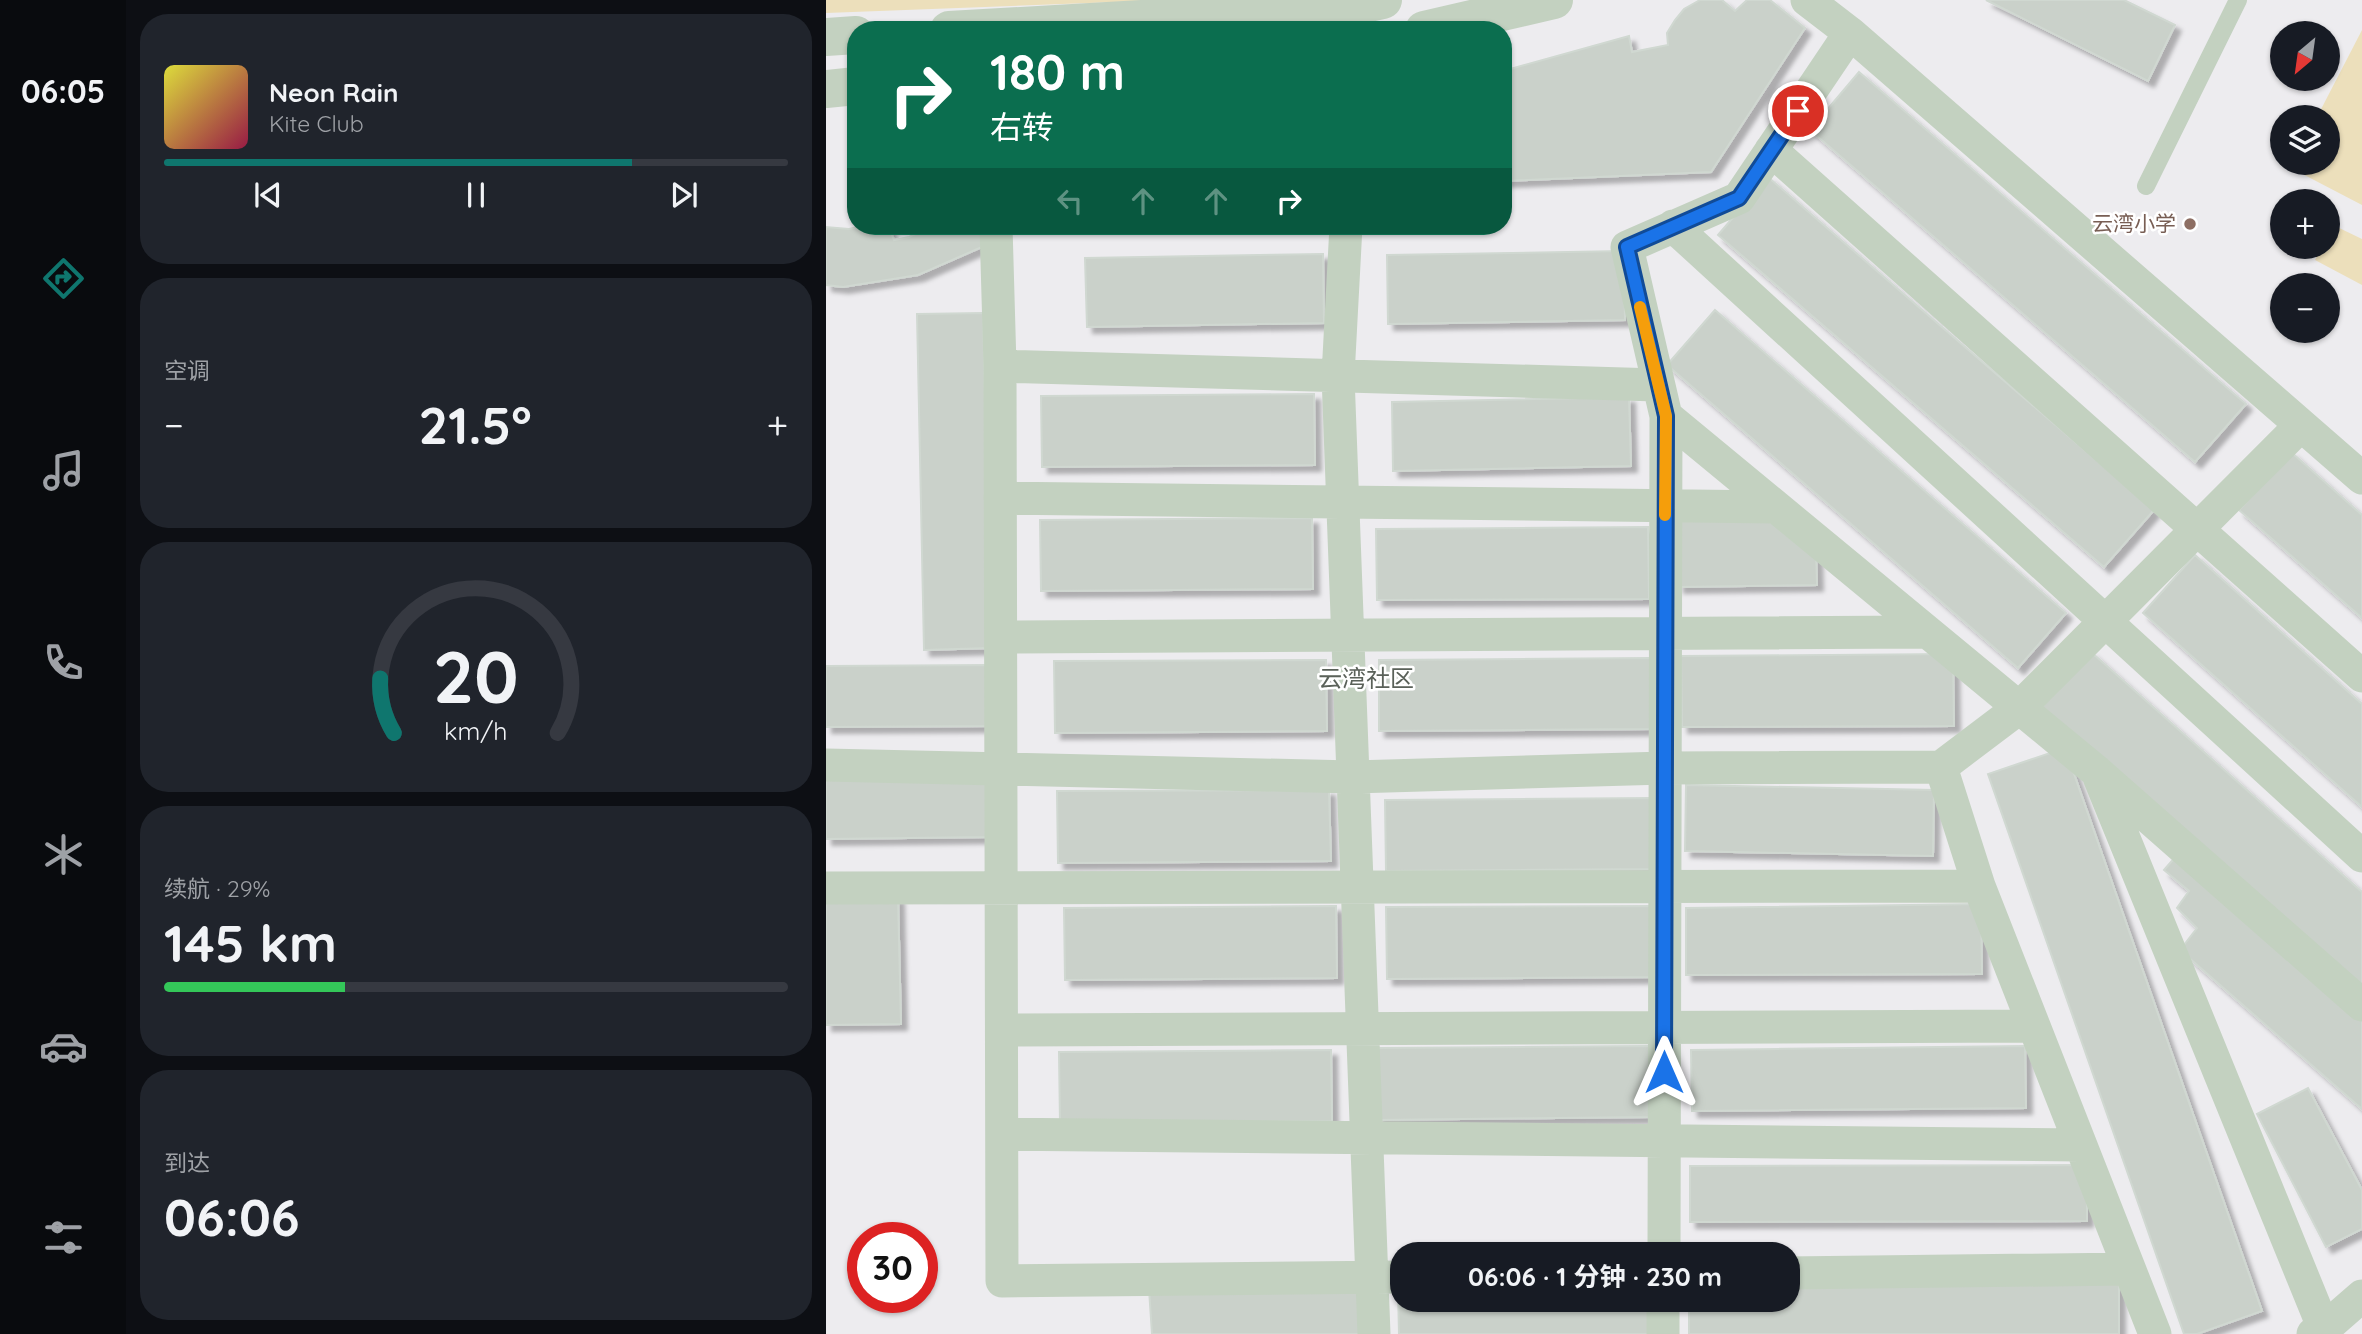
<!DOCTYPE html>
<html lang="zh">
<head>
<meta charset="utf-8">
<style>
	:root { --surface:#171b24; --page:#20242c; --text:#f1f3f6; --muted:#9ea1a6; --line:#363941; --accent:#0f766e }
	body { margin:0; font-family:Quicksand,"Noto Sans SC",sans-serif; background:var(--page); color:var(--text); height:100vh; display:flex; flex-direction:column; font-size:26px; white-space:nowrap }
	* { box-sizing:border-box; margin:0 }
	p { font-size:23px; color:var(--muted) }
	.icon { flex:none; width:38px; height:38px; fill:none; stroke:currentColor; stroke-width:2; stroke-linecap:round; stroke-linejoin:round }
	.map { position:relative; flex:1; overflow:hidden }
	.panel { display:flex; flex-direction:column; gap:14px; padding:14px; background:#0d0f14; width:700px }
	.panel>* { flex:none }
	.guide { position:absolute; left:21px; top:21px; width:665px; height:214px; border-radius:28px; box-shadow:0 2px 5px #0004; background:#0b6e4f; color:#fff; overflow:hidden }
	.needle { width:46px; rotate:209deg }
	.controls { position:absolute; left:1444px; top:21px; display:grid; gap:14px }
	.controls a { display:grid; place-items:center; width:70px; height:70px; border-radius:50%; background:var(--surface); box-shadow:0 2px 5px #0004; font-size:35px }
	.speed { position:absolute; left:21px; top:1222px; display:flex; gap:14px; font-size:35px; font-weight:700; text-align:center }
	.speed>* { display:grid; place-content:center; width:91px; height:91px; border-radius:50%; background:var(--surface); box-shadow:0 2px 5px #0004; line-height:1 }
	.speed .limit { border:10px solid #d22; background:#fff; color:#111 }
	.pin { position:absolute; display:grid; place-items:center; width:60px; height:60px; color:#fff; margin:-30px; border:4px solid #fff; border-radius:50%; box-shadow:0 2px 7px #0007 }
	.me { position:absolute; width:77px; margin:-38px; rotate:0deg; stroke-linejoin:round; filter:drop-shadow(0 0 5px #0008) }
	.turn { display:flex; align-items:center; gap:24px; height:147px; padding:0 28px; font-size:32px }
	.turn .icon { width:91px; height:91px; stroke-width:2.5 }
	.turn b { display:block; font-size:49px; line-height:60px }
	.lanes { display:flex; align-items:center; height:66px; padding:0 28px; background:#0003; justify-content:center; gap:35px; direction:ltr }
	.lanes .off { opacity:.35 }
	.big { font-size:52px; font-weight:700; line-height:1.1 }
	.panel .widget { flex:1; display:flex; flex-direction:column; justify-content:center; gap:10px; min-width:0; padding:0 24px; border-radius:28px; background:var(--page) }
	.panel .dial { align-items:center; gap:0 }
	.dial svg { height:182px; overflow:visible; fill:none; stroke:var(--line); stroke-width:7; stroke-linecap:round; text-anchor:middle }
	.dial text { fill:var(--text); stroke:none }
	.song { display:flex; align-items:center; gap:21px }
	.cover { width:84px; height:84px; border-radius:10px; background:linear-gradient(135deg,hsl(60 70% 55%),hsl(340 70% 35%)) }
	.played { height:7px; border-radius:4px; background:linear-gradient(90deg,var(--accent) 75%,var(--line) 75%) }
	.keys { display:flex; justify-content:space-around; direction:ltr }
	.heat { display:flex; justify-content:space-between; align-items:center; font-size:38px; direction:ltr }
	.charge { height:10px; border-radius:5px; background:linear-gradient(90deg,#34c759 29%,var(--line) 0) }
	.trip { position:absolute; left:564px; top:1242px; width:410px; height:70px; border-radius:28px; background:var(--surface); box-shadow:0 2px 5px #0004; font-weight:700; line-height:70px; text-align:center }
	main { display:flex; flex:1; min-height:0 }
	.tabs { display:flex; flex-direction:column; width:126px; justify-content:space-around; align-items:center; background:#090b0e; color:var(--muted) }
	.tabs .icon { width:49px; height:49px }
	.tabs .current { color:var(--accent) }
	.tabs b { font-size:32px; color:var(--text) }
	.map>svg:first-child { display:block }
	.green { fill:#ecdfbb }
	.building { fill:#cad1ca; stroke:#d0d8d1; stroke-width:2; filter:url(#shadow) }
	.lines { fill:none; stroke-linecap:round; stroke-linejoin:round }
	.service { stroke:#c3d1c0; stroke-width:18 }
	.minor { stroke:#c3d1c0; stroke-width:33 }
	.tertiary { stroke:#c3d1c0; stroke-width:38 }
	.route-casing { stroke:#114b97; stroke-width:18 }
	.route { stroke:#1a73e8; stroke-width:12 }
	.slow { stroke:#f59e0b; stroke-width:12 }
	.education-dot { fill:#8d6e63; stroke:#fff; stroke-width:2.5 }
	.labels { text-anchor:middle; stroke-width:5; stroke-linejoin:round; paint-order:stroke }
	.education-label { font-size:21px; fill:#785e54; stroke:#fff; text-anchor:end }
	.quarter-label { font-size:24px; fill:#5a6159; stroke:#fff }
</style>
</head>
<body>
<main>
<nav class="tabs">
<b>06:05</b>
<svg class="icon current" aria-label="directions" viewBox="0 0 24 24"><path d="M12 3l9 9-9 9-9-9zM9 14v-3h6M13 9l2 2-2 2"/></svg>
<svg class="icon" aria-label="music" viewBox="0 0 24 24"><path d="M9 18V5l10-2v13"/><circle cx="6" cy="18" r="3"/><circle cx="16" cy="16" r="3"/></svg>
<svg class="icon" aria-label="phone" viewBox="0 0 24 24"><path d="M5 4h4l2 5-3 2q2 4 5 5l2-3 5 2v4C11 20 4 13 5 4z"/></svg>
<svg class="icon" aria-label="climate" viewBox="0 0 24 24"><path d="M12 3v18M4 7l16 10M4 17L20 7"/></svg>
<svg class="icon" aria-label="car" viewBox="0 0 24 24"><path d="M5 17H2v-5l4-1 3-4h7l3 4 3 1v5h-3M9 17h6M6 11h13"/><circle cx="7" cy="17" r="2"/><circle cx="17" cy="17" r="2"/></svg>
<svg class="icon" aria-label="filters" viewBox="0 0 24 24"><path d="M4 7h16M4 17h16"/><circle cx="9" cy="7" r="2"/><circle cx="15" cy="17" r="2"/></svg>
</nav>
<section class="panel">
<div class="widget">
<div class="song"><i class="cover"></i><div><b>Neon Rain</b><p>Kite Club</p></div></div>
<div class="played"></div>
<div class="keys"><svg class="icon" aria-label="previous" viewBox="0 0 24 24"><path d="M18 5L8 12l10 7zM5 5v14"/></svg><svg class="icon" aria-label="pause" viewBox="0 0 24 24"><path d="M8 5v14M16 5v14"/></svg><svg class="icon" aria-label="next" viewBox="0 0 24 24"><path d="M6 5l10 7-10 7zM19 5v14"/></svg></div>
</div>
<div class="widget"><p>空调</p>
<div class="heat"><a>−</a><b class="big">21.5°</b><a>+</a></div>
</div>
<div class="widget dial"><svg viewBox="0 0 100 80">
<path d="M14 69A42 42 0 1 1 86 69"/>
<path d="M14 69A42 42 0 0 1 8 45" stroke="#0f766e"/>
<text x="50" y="56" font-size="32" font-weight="700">20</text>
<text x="50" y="72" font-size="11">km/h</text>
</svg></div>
<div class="widget"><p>续航 · 29%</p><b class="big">145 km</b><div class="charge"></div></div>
<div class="widget"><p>到达</p><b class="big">06:06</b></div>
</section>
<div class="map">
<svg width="1536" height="1334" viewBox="0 0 1536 1334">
	<defs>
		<filter id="shadow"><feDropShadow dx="6" dy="6" stdDeviation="2" flood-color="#0004"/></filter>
	</defs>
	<rect width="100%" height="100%" fill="#edecef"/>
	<path class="green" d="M0,0H342L0,13Z
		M1536,30V205L1465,168L1468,163H1502V117H1491Z
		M1507,225L1536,239V285L1489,260L1496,247H1502V236Z"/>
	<path class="building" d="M874,0H896L909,11L921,0H944L979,28L885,172L677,181V71L803,36L806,52L842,45L841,33L849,20L858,9Z
		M1160,0H1298L1349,25L1322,81Z
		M1033,72L1420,404L1369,462L984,130Z
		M942,177L1328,510L1278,567L892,235Z
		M36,226H62L68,240L83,237L107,226H154L165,243L92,275L17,287L0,285V227L23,229Z
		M798,251L799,320L562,324L561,255Z
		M497,254L498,323L261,327L259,258Z
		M889,310L1240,613L1192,668L841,365Z
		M157,313L165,648L98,650L91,314Z
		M488,394L489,465L216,467L215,396Z
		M803,397L805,466L567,471L566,402Z
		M1465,452L1536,515V618L1413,510Z
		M486,518L487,589L215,591L214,520Z
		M948,518L990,547L991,585L852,587L851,519Z
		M822,527L823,599L551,600L550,529Z
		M1369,555L1536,704V807L1317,613Z
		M1265,652L1536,892V996L1213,710Z
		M1127,654L1128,726L856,727L855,656Z
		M825,658V729L553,731V660Z
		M500,660L501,731L229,733L228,661Z
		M166,665V726L0,727V666Z
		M1239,748L1436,1311L1371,1334H1358L1162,774Z
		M162,776L163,837L0,839V777Z
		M860,785L1108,790L1107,856L859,851Z
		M503,790L505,861L232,863L231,791Z
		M831,798L832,869L560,871L559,800Z
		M1352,854L1536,1018V1109L1354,950L1371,928L1351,908L1363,891L1338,870Z
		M72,897L75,1024L0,1025V898Z
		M1155,904L1156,974L860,975V908Z
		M510,906L511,978L239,980L238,908Z
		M833,906V977L561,979L560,907Z
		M823,1046L824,1117L551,1120V1048Z
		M1199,1046L1200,1108L866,1111L865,1050Z
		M505,1050L506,1121L234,1123L233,1052Z
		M1482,1088L1536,1190V1229L1500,1247L1431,1114Z
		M1261,1165V1221L864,1222V1166Z
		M1293,1283V1334H863V1300H961V1286Z
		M323,1289L535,1290L536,1334H326Z
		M572,1290H576V1300H829V1334H573Z"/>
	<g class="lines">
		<path class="service" d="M1320,186L1412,0"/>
		<path class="minor" d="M981,0L1024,33L1536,478
			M1024,33L913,198L801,247L840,416L1270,771L1536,1005
			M945,150L1536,676
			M170,226L174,366L176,1281L576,1277
			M520,226L512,376L548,1334
			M847,226L1536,856
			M174,366L832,385
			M174,498L949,507
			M175,637L1101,632
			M0,765L527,777L839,768L1115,767L1193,708L1475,425
			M1115,767L1153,886L1329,1334
			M1273,777L1498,1329
			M0,888L1153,886
			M176,1030L1208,1026
			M176,1134L1254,1145
			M838,1255L840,416
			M961,1273L1303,1269
			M837,1334V1300
			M1487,1334L1498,1329L1536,1296"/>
		<path class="tertiary" d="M123,30L525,7L557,0
			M598,30L728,0
			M0,37L30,35
			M0,89L30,86"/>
	</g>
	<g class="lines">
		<g class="route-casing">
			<path id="route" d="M838,1072L840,416L801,247L913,198L972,111"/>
		</g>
		<use href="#route" class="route"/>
		<path class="slow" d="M814,307L840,416L839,515"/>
	</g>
	<circle class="education-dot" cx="1364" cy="224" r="7"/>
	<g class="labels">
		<g class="education-label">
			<text x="1350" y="231">云湾小学</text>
		</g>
		<g class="quarter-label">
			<text x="540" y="687">云湾社区</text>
		</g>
	</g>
</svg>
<div class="controls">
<a><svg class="needle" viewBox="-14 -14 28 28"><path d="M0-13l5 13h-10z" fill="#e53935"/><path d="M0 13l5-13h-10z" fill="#9ea1a6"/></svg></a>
<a><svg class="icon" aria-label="layers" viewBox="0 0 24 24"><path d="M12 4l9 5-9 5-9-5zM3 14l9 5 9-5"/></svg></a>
<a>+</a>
<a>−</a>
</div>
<div class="speed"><div class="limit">30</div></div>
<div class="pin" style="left:972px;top:111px;background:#d93025"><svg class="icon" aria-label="arrive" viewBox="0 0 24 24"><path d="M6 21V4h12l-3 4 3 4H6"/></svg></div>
<svg class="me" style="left:838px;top:1072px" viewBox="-20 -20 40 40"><path d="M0-17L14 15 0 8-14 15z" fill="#1a73e8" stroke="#fff" stroke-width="4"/></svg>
<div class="trip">06:06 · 1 分钟 · 230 m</div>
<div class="guide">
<div class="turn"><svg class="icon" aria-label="right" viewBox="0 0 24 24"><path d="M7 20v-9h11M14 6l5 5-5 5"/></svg><div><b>180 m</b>右转</div></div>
<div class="lanes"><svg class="icon off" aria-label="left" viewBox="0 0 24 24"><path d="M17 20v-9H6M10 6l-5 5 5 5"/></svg><svg class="icon off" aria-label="ahead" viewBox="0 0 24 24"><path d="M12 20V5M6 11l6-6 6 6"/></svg><svg class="icon off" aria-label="ahead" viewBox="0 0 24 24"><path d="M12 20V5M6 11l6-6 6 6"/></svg><svg class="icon" aria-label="right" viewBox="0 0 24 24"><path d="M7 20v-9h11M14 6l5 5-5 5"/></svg></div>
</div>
</div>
</main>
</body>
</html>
